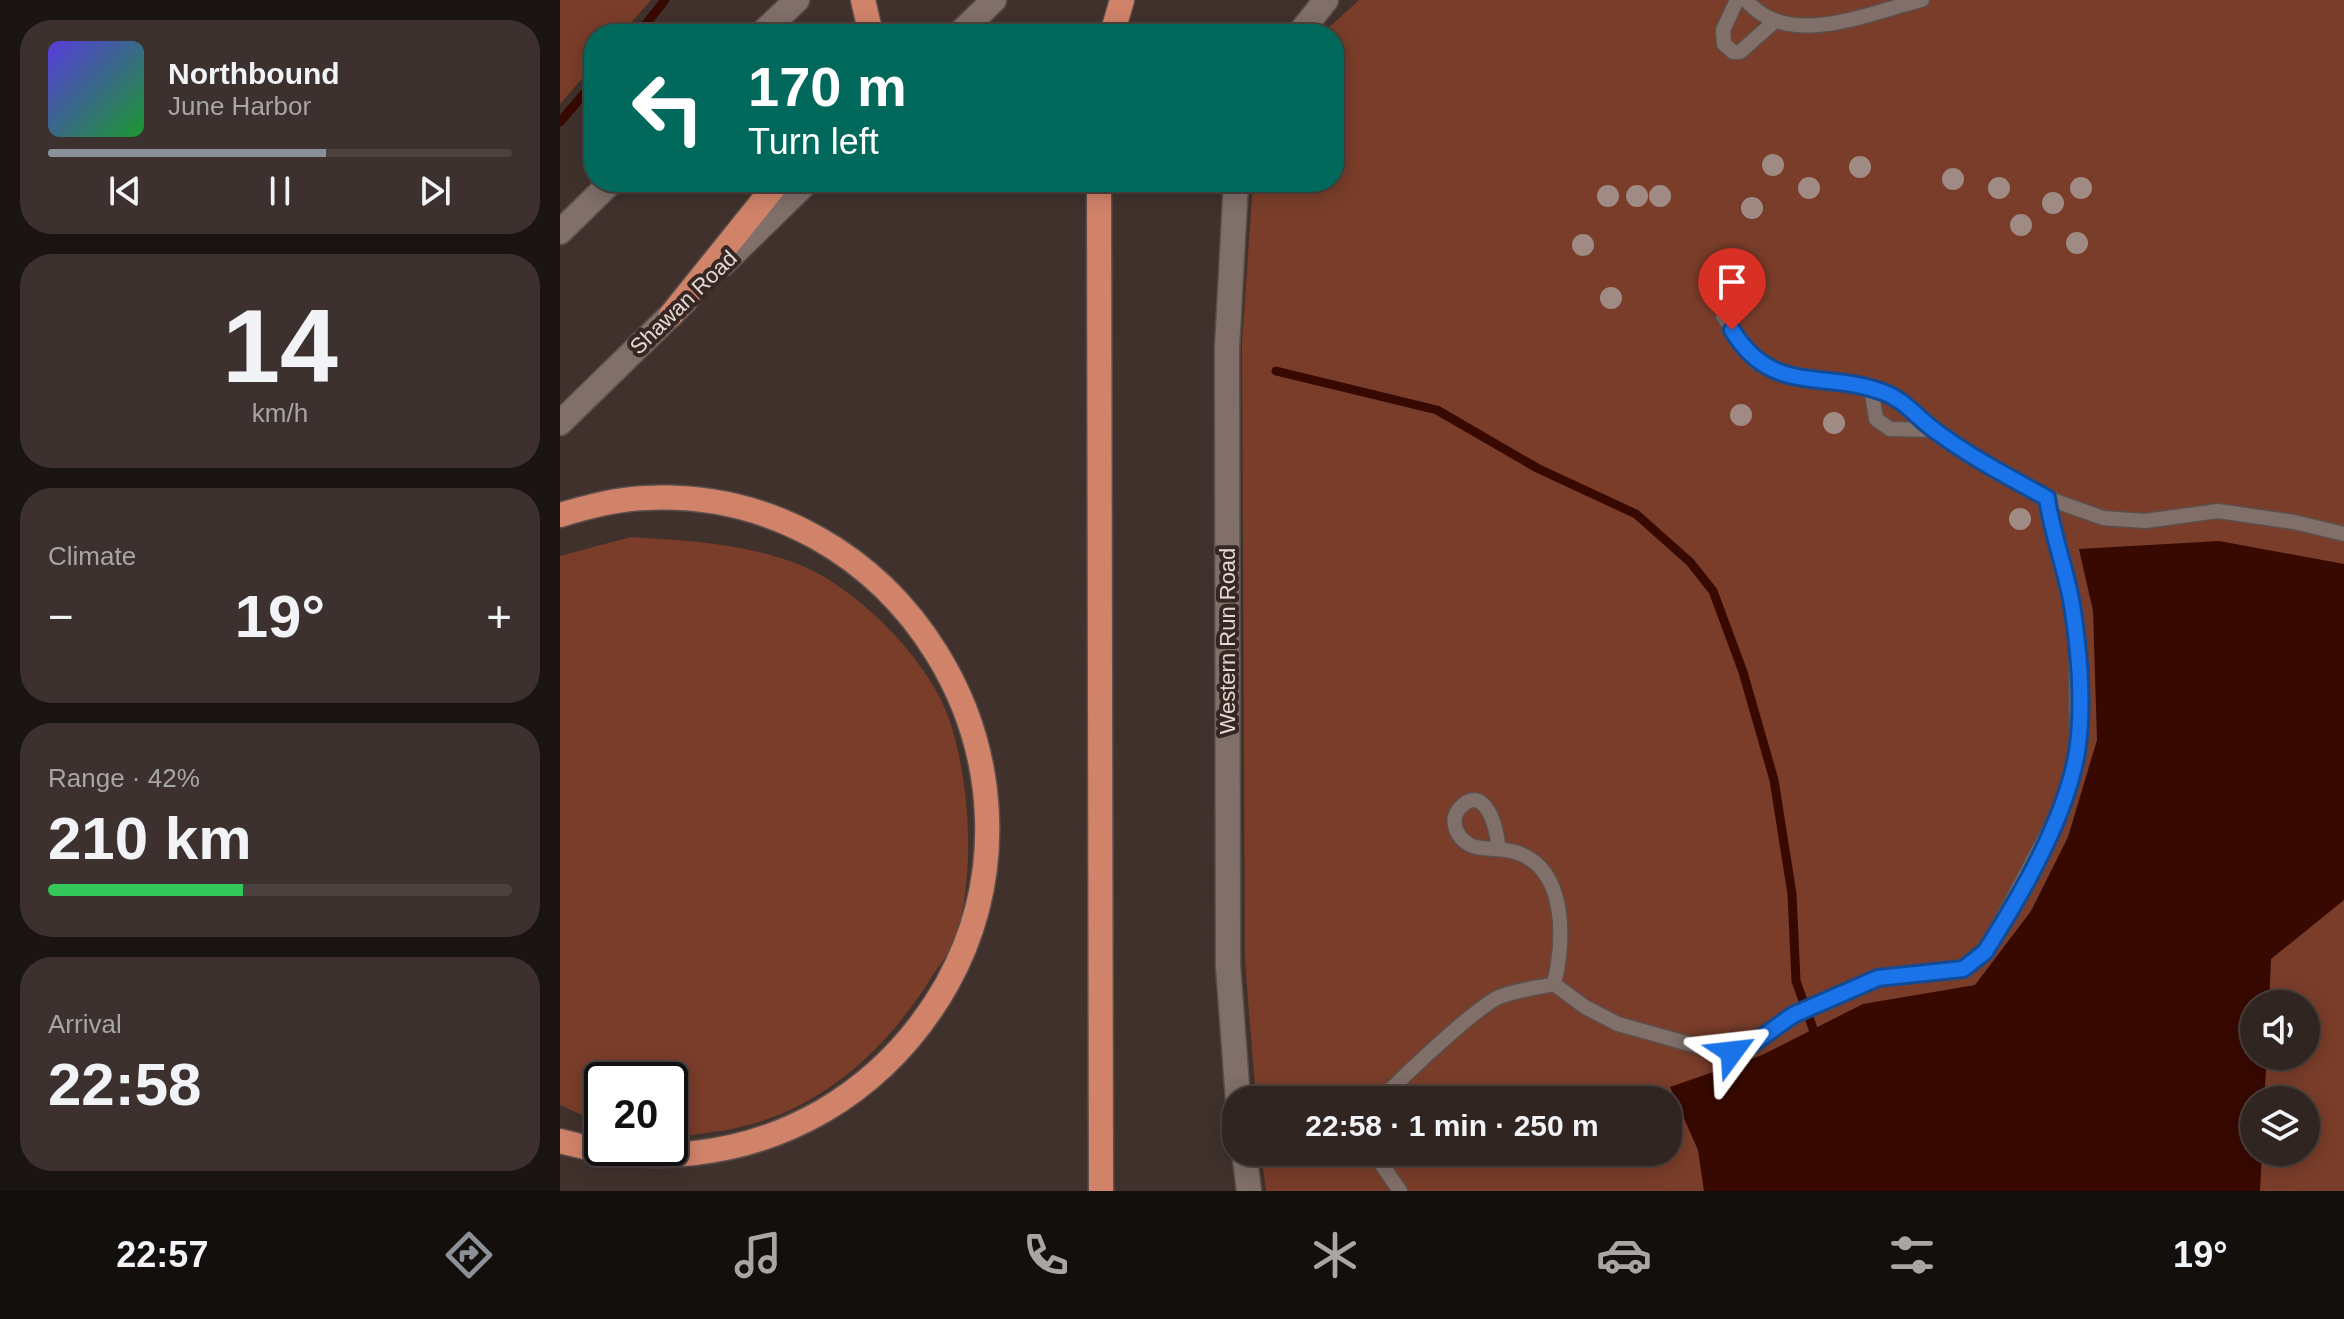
<!DOCTYPE html>
<html lang="en">
<head>
<meta charset="utf-8">
<style>
	:root { --surface:#302521; --page:#3c312e; --text:#f1f3f6; --muted:#a8a5a5; --line:#4b423f; --accent:#8c9099 }
	body { margin:0; font-family:Helvetica,sans-serif; background:var(--page); color:var(--text); height:100vh; display:flex; flex-direction:column; font-size:30px; white-space:nowrap }
	* { box-sizing:border-box; margin:0 }
	p { font-size:26px; color:var(--muted) }
	.icon { flex:none; width:44px; height:44px; fill:none; stroke:currentColor; stroke-width:2; stroke-linecap:round; stroke-linejoin:round }
	.map { position:relative; flex:1; overflow:hidden }
	.drawer { display:flex; flex-direction:column; gap:20px; padding:20px; background:#1a1412; width:560px }
	.drawer>* { flex:none }
	.guide { position:absolute; left:24px; top:24px; width:760px; height:168px; border-radius:32px; box-shadow:0 4px 20px #0003,0 0 0 2px var(--line); background:#00695c; color:#fff; overflow:hidden }
	.buttons { position:absolute; left:1680px; top:990px; display:grid; gap:16px }
	.buttons a { display:grid; place-items:center; width:80px; height:80px; border-radius:50%; background:var(--surface); box-shadow:0 4px 20px #0003,0 0 0 2px var(--line); font-size:40px }
	.speed { position:absolute; left:24px; top:1062px; display:flex; gap:16px; font-size:40px; font-weight:700; text-align:center }
	.speed>* { display:grid; place-content:center; width:104px; height:104px; border-radius:50%; background:var(--surface); box-shadow:0 4px 20px #0003,0 0 0 2px var(--line); line-height:1 }
	.speed .limit { border:4px solid #111; border-radius:12px; background:#fff; color:#111 }
	.pin { position:absolute; display:grid; place-items:center; width:68px; height:68px; color:#fff; margin:-82px -34px; border-radius:50% 50% 50% 0; rotate:-45deg; box-shadow:0 0 8px #0007 }
	.pin .icon { rotate:45deg }
	.me { position:absolute; width:88px; margin:-44px; rotate:60deg; stroke-linejoin:round; filter:drop-shadow(0 0 6px #0008) }
	.turn { display:flex; align-items:center; gap:28px; height:168px; padding:0 32px; font-size:36px }
	.turn .icon { width:104px; height:104px; stroke-width:2.5 }
	.turn b { display:block; font-size:56px; line-height:68px }
	.big { font-size:60px; font-weight:600; line-height:1.1 }
	.drawer .tile { flex:1; display:flex; flex-direction:column; justify-content:center; gap:12px; min-width:0; padding:0 28px; border-radius:32px; background:var(--page) }
	.drawer .dial { align-items:center; gap:0 }
	.dial b { font-size:104px; line-height:1 }
	.song { display:flex; align-items:center; gap:24px }
	.cover { width:96px; height:96px; border-radius:12px; background:linear-gradient(135deg,hsl(250 70% 55%),hsl(130 70% 35%)) }
	.played { height:8px; border-radius:4px; background:linear-gradient(90deg,var(--accent) 60%,var(--line) 60%) }
	.keys { display:flex; justify-content:space-around; direction:ltr }
	.heat { display:flex; justify-content:space-between; align-items:center; font-size:44px; direction:ltr }
	.charge { height:12px; border-radius:6px; background:linear-gradient(90deg,#34c759 42%,var(--line) 0) }
	.trip { position:absolute; left:662px; top:1086px; width:460px; height:80px; border-radius:32px; background:var(--surface); box-shadow:0 4px 20px #0003,0 0 0 2px var(--line); font-weight:600; line-height:80px; text-align:center }
	.tabs { display:flex; height:128px; justify-content:space-around; align-items:center; background:#130f0d; color:var(--muted) }
	.tabs .icon { width:56px; height:56px }
	.tabs .active { color:var(--accent) }
	.tabs b { font-size:36px; color:var(--text) }
	main { display:flex; flex:1; min-height:0 }
	.map>svg:first-child { display:block }
	.green { fill:#7a3d2a; fill-rule:evenodd }
	.water { fill:#370900 }
	.lines { fill:none; stroke-linecap:round; stroke-linejoin:round }
	.stream { stroke:#370900; stroke-width:9 }
	.lane-casing { stroke:#5c4e4a; stroke-width:17 }
	.secondary-casing { stroke:#5c4e4a; stroke-width:27 }
	.highway-casing { stroke:#5c4e4a; stroke-width:27 }
	.lane { stroke:#816f69; stroke-width:14 }
	.secondary { stroke:#816f69; stroke-width:24 }
	.highway { stroke:#d1836a; stroke-width:24 }
	.tree { fill:#a08b84 }
	.route-casing { stroke:#114b97; stroke-width:20 }
	.route { stroke:#1a73e8; stroke-width:14 }
	.labels { text-anchor:middle; stroke-width:8; stroke-linejoin:round; paint-order:stroke }
	.street-label { font-size:22px; fill:#e3d8d5; stroke:#362722 }
</style>
</head>
<body>
<main>
<section class="drawer">
<div class="tile">
<div class="song"><i class="cover"></i><div><b>Northbound</b><p>June Harbor</p></div></div>
<div class="played"></div>
<div class="keys"><svg class="icon" aria-label="previous" viewBox="0 0 24 24"><path d="M18 5L8 12l10 7zM5 5v14"/></svg><svg class="icon" aria-label="pause" viewBox="0 0 24 24"><path d="M8 5v14M16 5v14"/></svg><svg class="icon" aria-label="next" viewBox="0 0 24 24"><path d="M6 5l10 7-10 7zM19 5v14"/></svg></div>
</div>
<div class="tile dial"><b>14</b><p>km/h</p></div>
<div class="tile"><p>Climate</p>
<div class="heat"><a>−</a><b class="big">19°</b><a>+</a></div>
</div>
<div class="tile"><p>Range · 42%</p><b class="big">210 km</b><div class="charge"></div></div>
<div class="tile"><p>Arrival</p><b class="big">22:58</b></div>
</section>
<div class="map">
<svg width="1784" height="1191" viewBox="0 0 1784 1191">
	<rect width="100%" height="100%" fill="#40312c"/>
	<path class="green" d="M0,0H91L61,34H34V65L0,104Z
		M799,0H1784V1191H706L701,1152H1108V1100H696L685,961L682,343L693,182H774V34H762ZM1694,1004H1746V1056H1694ZM1694,1100H1746V1152H1694Z
		M71,537C129,541 184,543 238,564C295,586 367,658 388,716C410,778 416,873 396,937C392,951 379,965 371,978C321,1058 248,1121 152,1132C138,1134 124,1137 110,1136V1080H42V1124L0,1105V556Z"/>
	<path class="water" d="M1659,541L1784,564V900L1711,959L1709,1004H1694V1056H1707L1704,1100H1694V1152H1702L1700,1191H1144L1138,1150L1110,1087L1202,1055L1303,1004L1415,985L1471,911L1508,837L1537,740L1533,611L1519,549Z"/>
	<g class="lines">
		<path class="stream" d="M78,34L105,0
			M0,122L34,82
			M716,371L877,410L977,468L1076,514L1130,562L1153,591L1183,672L1214,780L1232,894L1236,981L1256,1037"/>
		<g class="lane-casing">
			<path id="lane" d="M1177,0L1163,30L1164,44L1173,52H1180L1215,21
				M1186,0C1229,51 1309,12 1362,0
				M1163,316L1196,362L1221,374L1295,384L1326,393L1414,458L1487,498L1543,518L1585,521L1658,511L1734,522L1784,534
				M1311,388L1316,419L1330,429L1373,430
				M938,847C938,829 924,780 899,809C889,821 897,838 910,845C923,851 943,847 958,853C1008,871 1004,942 994,984
				M821,1100C842,1077 914,1009 939,997C956,990 977,988 994,984L1025,1007L1058,1024L1151,1050L1172,1052L1191,1045L1233,1015L1318,978L1403,969L1425,952L1504,802L1517,750L1516,628L1487,498
				M813,1152L840,1191"/>
		</g>
		<g class="secondary-casing">
			<path id="secondary" d="M201,34L237,0
				M399,34L434,0
				M739,34L766,0
				M676,182L667,348L668,965L678,1100
				M0,232L51,182
				M163,264L247,182
				M0,423L125,301
				M684,1152L689,1191"/>
		</g>
		<g class="highway-casing">
			<path id="highway" d="M303,0L311,34
				M552,34L562,0
				M539,182L541,1191
				M111,315L218,182
				M0,515C27,507 56,499 85,498C338,485 509,763 387,984C357,1037 316,1080 263,1111C181,1158 90,1166 0,1141"/>
		</g>
		<use href="#lane" class="lane"/>
		<use href="#secondary" class="secondary"/>
		<use href="#highway" class="highway"/>
	</g>
	<g class="tree">
		<circle cx="1213" cy="165" r="11"/>
		<circle cx="1300" cy="167" r="11"/>
		<circle cx="1393" cy="179" r="11"/>
		<circle cx="1249" cy="188" r="11"/>
		<circle cx="1439" cy="188" r="11"/>
		<circle cx="1521" cy="188" r="11"/>
		<circle cx="1048" cy="196" r="11"/>
		<circle cx="1077" cy="196" r="11"/>
		<circle cx="1100" cy="196" r="11"/>
		<circle cx="1493" cy="203" r="11"/>
		<circle cx="1192" cy="208" r="11"/>
		<circle cx="1461" cy="225" r="11"/>
		<circle cx="1517" cy="243" r="11"/>
		<circle cx="1023" cy="245" r="11"/>
		<circle cx="1183" cy="268" r="11"/>
		<circle cx="1051" cy="298" r="11"/>
		<circle cx="1181" cy="415" r="11"/>
		<circle cx="1274" cy="423" r="11"/>
		<circle cx="1460" cy="519" r="11"/>
	</g>
	<g class="lines">
		<g class="route-casing">
			<path id="route" d="M1172,330C1212,396 1263,370 1323,392C1345,400 1358,419 1377,432C1412,458 1449,477 1487,498C1492,534 1506,569 1512,605C1519,650 1524,707 1517,752C1506,818 1461,895 1425,952L1403,969L1318,978L1233,1015L1191,1045L1172,1052"/>
		</g>
		<use href="#route" class="route"/>
	</g>
	<g class="labels">
		<g class="street-label">
			<text transform="translate(123 302) rotate(-44)" y="8">Shawan Road</text>
			<text transform="translate(667 641) rotate(-90)" y="8">Western Run Road</text>
		</g>
	</g>
</svg>
<div class="buttons">
<a><svg class="icon" aria-label="sound" viewBox="0 0 24 24"><path d="M4 9h4l5-4v14l-5-4H4zM17 9q2 3 0 6"/></svg></a>
<a><svg class="icon" aria-label="layers" viewBox="0 0 24 24"><path d="M12 4l9 5-9 5-9-5zM3 14l9 5 9-5"/></svg></a>
</div>
<div class="speed"><div class="limit">20</div></div>
<div class="pin" style="left:1172px;top:330px;background:#d93025"><svg class="icon" aria-label="arrive" viewBox="0 0 24 24"><path d="M6 21V4h12l-3 4 3 4H6"/></svg></div>
<svg class="me" style="left:1172px;top:1052px" viewBox="-20 -20 40 40"><path d="M0-17L14 15 0 8-14 15z" fill="#1a73e8" stroke="#fff" stroke-width="4"/></svg>
<div class="trip">22:58 · 1 min · 250 m</div>
<div class="guide">
<div class="turn"><svg class="icon" aria-label="left" viewBox="0 0 24 24"><path d="M17 20v-9H6M10 6l-5 5 5 5"/></svg><div><b>170 m</b>Turn left</div></div>
</div>
</div>
</main>
<nav class="tabs">
<b>22:57</b>
<svg class="icon active" aria-label="directions" viewBox="0 0 24 24"><path d="M12 3l9 9-9 9-9-9zM9 14v-3h6M13 9l2 2-2 2"/></svg>
<svg class="icon" aria-label="music" viewBox="0 0 24 24"><path d="M9 18V5l10-2v13"/><circle cx="6" cy="18" r="3"/><circle cx="16" cy="16" r="3"/></svg>
<svg class="icon" aria-label="phone" viewBox="0 0 24 24"><path d="M5 4h4l2 5-3 2q2 4 5 5l2-3 5 2v4C11 20 4 13 5 4z"/></svg>
<svg class="icon" aria-label="climate" viewBox="0 0 24 24"><path d="M12 3v18M4 7l16 10M4 17L20 7"/></svg>
<svg class="icon" aria-label="car" viewBox="0 0 24 24"><path d="M5 17H2v-5l4-1 3-4h7l3 4 3 1v5h-3M9 17h6M6 11h13"/><circle cx="7" cy="17" r="2"/><circle cx="17" cy="17" r="2"/></svg>
<svg class="icon" aria-label="filters" viewBox="0 0 24 24"><path d="M4 7h16M4 17h16"/><circle cx="9" cy="7" r="2"/><circle cx="15" cy="17" r="2"/></svg>
<b>19°</b>
</nav>
</body>
</html>
